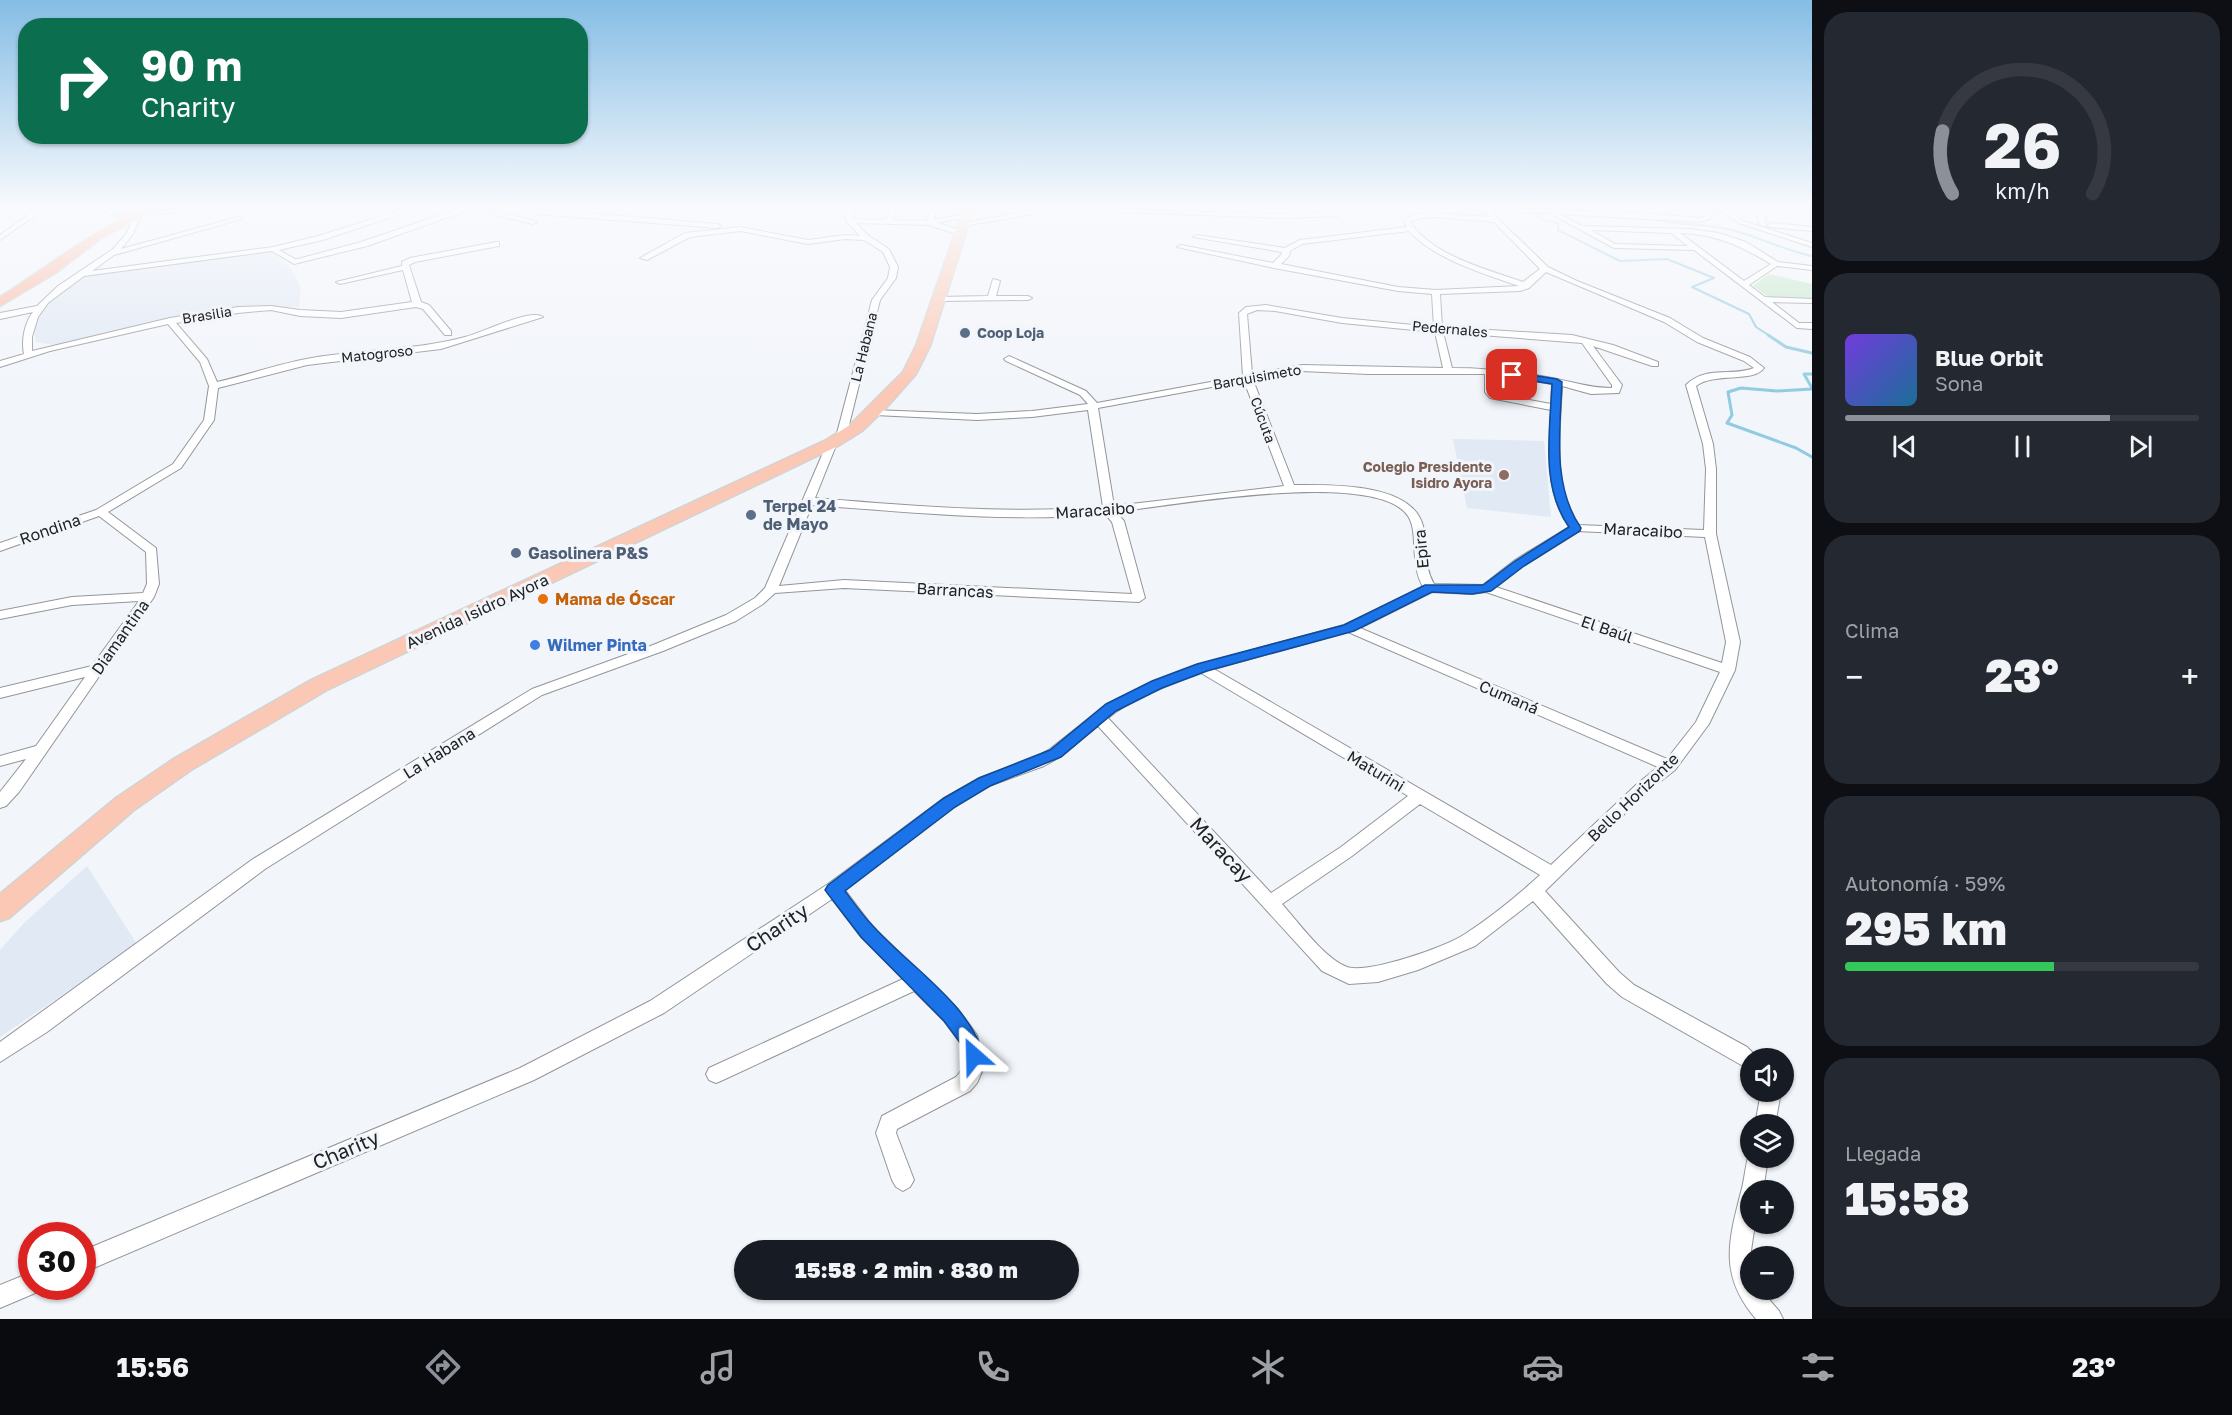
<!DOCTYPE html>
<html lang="es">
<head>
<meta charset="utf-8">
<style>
	:root { --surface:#171b24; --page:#242831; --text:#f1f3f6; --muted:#9ea1a6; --line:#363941; --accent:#8c9099 }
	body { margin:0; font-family:"Golos Text",sans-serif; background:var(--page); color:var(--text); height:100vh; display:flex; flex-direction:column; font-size:22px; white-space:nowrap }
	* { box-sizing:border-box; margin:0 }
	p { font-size:20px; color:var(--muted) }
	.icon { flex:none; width:33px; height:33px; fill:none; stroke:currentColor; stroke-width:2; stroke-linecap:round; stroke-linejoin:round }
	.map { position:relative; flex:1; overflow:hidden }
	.sheet { display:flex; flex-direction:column; gap:12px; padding:12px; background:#0d0f14; width:420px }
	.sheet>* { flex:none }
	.guide { position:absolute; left:18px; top:18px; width:570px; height:126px; border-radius:24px; box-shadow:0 2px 4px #0004; background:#0b6e4f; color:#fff; overflow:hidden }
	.buttons { position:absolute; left:1740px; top:1048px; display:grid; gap:12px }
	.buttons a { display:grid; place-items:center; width:54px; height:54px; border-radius:50%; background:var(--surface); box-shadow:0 2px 4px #0004; font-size:30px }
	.speed { position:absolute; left:18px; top:1222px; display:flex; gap:12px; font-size:30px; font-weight:700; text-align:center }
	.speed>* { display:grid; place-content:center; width:78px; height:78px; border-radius:50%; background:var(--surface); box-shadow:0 2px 4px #0004; line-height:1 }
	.speed .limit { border:9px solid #d22; background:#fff; color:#111 }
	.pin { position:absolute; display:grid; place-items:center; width:51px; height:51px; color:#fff; margin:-26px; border-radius:12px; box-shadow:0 3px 9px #0006 }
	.me { position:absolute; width:66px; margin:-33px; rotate:335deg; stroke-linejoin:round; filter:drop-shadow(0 0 4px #0008) }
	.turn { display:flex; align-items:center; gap:21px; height:126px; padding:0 24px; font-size:27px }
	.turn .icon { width:78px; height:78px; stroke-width:2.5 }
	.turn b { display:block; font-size:42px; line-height:51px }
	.big { font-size:45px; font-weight:800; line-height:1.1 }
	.sheet .card { flex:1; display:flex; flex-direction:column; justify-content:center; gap:9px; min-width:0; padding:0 21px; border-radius:24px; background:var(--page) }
	.sheet .dial { align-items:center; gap:0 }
	.dial svg { height:156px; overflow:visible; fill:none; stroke:var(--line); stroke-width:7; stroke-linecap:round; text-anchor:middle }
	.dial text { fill:var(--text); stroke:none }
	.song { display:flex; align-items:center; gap:18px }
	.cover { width:72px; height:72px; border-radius:9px; background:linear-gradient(135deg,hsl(260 70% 55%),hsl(200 70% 35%)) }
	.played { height:6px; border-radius:3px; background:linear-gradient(90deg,var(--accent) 75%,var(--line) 75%) }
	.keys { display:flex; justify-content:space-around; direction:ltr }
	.heat { display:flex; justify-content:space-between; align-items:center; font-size:33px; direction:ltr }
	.charge { height:9px; border-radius:4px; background:linear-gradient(90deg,#34c759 59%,var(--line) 0) }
	.trip { position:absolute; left:734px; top:1240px; width:345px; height:60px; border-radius:30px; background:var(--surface); box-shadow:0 2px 4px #0004; font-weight:800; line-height:60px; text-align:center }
	.menu { display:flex; height:96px; justify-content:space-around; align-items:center; background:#090b0e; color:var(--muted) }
	.menu .icon { width:42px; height:42px }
	.menu .on { color:var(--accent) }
	.menu b { font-size:27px; color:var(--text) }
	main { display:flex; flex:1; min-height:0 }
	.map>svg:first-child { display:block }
	.built { fill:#e1e9f4 }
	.green { fill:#c3e6c8 }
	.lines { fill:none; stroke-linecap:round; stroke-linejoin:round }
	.stream-far1 { stroke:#90cbe1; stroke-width:2 }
	.stream { stroke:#90cbe1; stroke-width:3 }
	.minor-casing { stroke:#92959a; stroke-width:2 }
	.primary-casing { stroke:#d2d3d3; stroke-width:3 }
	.trunk-casing { stroke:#d2d3d3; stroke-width:3 }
	.minor { fill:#fff; fill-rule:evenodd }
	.primary { fill:#fbc8b5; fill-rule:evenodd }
	.trunk { fill:#fab69c; fill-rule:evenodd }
	.route { fill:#1a73e8; stroke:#114b97; stroke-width:1.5 }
	.service-dot { fill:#5c6f8a; stroke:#f2f5fa; stroke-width:2 }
	.education-dot { fill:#8d6e63; stroke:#f2f5fa; stroke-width:2 }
	.food-dot { fill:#e8710a; stroke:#f2f5fa; stroke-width:2 }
	.shop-dot { fill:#3f7fe0; stroke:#f2f5fa; stroke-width:2 }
	.labels { text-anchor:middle; stroke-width:6; stroke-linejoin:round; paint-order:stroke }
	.far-street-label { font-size:14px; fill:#202223; stroke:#f2f5fa }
	.far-service-label { font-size:14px; font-weight:bold; fill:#4e5e75; stroke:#f2f5fa; text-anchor:start }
	.far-education-label { font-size:14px; font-weight:bold; fill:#785e54; stroke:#f2f5fa; text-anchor:end }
	.service-label { font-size:16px; font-weight:bold; fill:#4e5e75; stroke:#f2f5fa; text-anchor:start }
	.street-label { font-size:16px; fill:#202223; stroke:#f2f5fa }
	.food-label { font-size:16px; font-weight:bold; fill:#c56008; stroke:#f2f5fa; text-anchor:start }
	.shop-label { font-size:16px; font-weight:bold; fill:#366cbe; stroke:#f2f5fa; text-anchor:start }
	.near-street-label { font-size:20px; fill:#202223; stroke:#f2f5fa }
</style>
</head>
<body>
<main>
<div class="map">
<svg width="1812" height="1319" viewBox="0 0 1812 1319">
	<rect width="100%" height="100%" fill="#f2f5fa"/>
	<path class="built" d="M273,250L294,273L301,288L299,307H273L150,323L55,345L36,342L34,329L40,310L62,290L83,277Z
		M1453,439L1544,441L1551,517L1467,508Z
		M87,866L137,944L0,1037V950L24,923Z"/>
	<path class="green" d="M1769,274L1812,284V299L1769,297L1753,286Z"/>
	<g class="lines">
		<path class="stream-far1" d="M1530,207L1540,219L1558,223V230L1620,261L1667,259L1714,278L1692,287L1749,314L1756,327L1770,336
			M1627,207L1639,213
			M1648,217C1673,227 1701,222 1727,229C1756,235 1782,250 1812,256"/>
		<path class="stream" d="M1768,335L1786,347L1812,353
			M1812,374H1804L1812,388
			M1812,389L1777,391L1741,388L1728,392L1732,415L1727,423L1796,448L1812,457"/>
		<g class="minor-casing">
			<path id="minor" d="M17,207H25L33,213V217L0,240V235L27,216Z
				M102,207H109L116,214L111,215Z
				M194,207H220L141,216L133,234L121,249L238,217L242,219L114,255L92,271L273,247L318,236L411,207H421L323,240L279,250L295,259H298L361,242L464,207H480L537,222L533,224L471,209L367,246L294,264L272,251L84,276L48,303L38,317L32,337V351L170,318L238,307L271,306L300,310L341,312L412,302L403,270L340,284L336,282L402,266V262L410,258L496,242H499V246L415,262L409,265L421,302L429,305L451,331V335H445L423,309L416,307L341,318L300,316L271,310L238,313L176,323L207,359L217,382C247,375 276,365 306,359C359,349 413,351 465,337C482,333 530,308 543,317L441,349L307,365L218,388L214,420L181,468L108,512L156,548L159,584L154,597L19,792L6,806L0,808V792L26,759L0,766V756L36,746L85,677L0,698V688L92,666L139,601L72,605L0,619V611L72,597L143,593L147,584L146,552L99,516L0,551V543L96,510L173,464L204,420L209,386L200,362L168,324L50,351L0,367V361L24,354C21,340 25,322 33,312L0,319V313L37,306L58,286L113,249L126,234L136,214Z
				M515,207L717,224L721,226L717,228L536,214Z
				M847,207H853L854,219L885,220L892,207L936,209L934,220L966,214L969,216L938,223L962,231L963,233L959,235L929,225L856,223L869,236L889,249L898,267L896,278L880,300L846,437L841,440L836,437L872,300L888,278L890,267L883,252L864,240L845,239L808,244L740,231L690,237L647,260L640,258L685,233L740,227L808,240L845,235L860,236L846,221ZM896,211L930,212L927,221L892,220Z
				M1050,207L1283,214L1337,212L1344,209L1347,211L1339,216L1283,218L1057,210L963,226L959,224Z
				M1477,207L1640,213L1699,218L1705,217L1709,207H1723L1743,221L1812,243V247L1739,223L1715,208L1710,219L1699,222L1559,214L1582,226L1689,229L1719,233L1746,242L1778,262L1812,266V270L1777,266L1749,285L1765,297L1812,299V303L1772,302L1799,323H1812V329L1797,328L1694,250L1614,248L1553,215L1552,213L1490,211L1548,267L1577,281L1670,318L1703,338L1750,357L1764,368C1754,383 1714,372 1696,386L1713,444L1716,469V534L1740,642L1735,670L1709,724L1675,770L1647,792L1545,891L1619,972L1634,985L1747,1047L1759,1059H1750V1070L1622,997L1607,984L1533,901L1475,946L1418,970L1378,982L1349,984L1322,971L1098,726L1060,757L1044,766L989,786L956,806L845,890L873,927L958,1009L977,1035L984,1067L977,1083L970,1091L897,1129L896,1133L914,1180L910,1187L903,1191L896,1187L892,1180L876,1133L882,1116L956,1077L964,1067L961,1044L944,1021L914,991L723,1080L716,1083L709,1080L706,1074L709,1068L903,979L861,937L832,899L664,1013L534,1080L82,1273V1251L520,1068L650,1001L828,884L944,798L979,778L1034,758L1050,749L1106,705L1152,682L1197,665L1344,625L1423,587C1409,562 1419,533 1408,516C1376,468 1169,506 1116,512L1124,521L1145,598L1139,602L844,588L775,593L763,604L736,621L663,651L542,695L265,869L47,1032L0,1062V1042L253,859L532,689L653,645L726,615L755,598L765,588L828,441H836L837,443L815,498C910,506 1007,514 1103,507L1088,410L1032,417L977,420L875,415L870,412L872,410L977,414L1032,411L1088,404L1080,395L1006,361L1004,359L1009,356L1086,391L1097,403L1243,376L1239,313L1246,307L1266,305L1342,318L1434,327L1432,294L1398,291L1274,268L1177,247L1181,245L1273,263L1281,255L1282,252L1193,237L1197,235L1285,248L1300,240L1407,227L1404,220L1412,215L1434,213L1489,217ZM1434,217L1494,222L1540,269L1523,282C1486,269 1433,256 1410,222L1421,218ZM1591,230L1671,233L1688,246L1615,244ZM1409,231C1436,260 1482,273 1519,286L1436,290L1398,287L1281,264L1289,256L1290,251L1302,244ZM1680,233C1715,234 1741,246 1771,264L1744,281ZM1546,272L1664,322L1697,342L1744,361L1754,368C1731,377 1706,365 1686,385L1703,444L1706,469L1704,530L1578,525C1552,486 1560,431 1562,386L1591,394L1619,393L1622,385L1593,346L1652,366H1658V362L1613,345L1572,335L1442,327L1440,294L1520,291L1529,288ZM1257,310L1275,311L1342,323L1435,332L1443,368L1302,365L1252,374L1247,314ZM1443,332L1582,343L1612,385V388C1592,388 1576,383 1557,379C1522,372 1487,368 1452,368ZM1302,371L1368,374H1485V392L1490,398L1551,410C1549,450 1545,493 1569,527L1515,560L1483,585L1434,584C1423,565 1428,546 1423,526C1412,482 1330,485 1294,485L1253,380ZM1495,375L1552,384L1551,404L1496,394ZM1244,381L1284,486L1114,506L1098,408ZM812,505C909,512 1009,523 1105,514L1112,522L1132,594L844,580L779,586ZM1577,531L1705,537L1726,642L1722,663L1496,587L1523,566ZM1432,592L1472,594L1486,592L1720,672L1696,722L1667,759L1360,628ZM1348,632L1658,767L1637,784L1551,865L1214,669ZM1201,673L1408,796L1341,847L1271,893L1108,718C1134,697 1170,685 1201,673ZM1420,804L1540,875C1517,896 1491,917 1465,934C1446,947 1368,974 1347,967C1324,958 1299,923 1282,904L1352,856Z
				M1769,207H1777L1764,218L1767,226H1761L1757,217Z
				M1772,223L1812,227V231L1769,227L1768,225Z
				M993,279L1000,281L996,296H1028L1032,298L1028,300L938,301L934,299L938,297L988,296Z
				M1761,1092H1781L1775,1125H1755Z
				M1750,1151V1158H1768L1763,1191H1750V1224H1755L1750,1257V1290H1761L1779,1311L1783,1319H1756C1719,1276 1728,1242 1741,1192C1745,1179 1745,1164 1750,1151Z
				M32,1272V1287H42L40,1291L0,1308V1285Z"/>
		</g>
		<g class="primary-casing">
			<path id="primary" d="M964,207H974L930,346L916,374L885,409L862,431L838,446L327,690L191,770L134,810L9,918L0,921V894L116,798L175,758L311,680L826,440L850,425L903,372L916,346Z"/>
		</g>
		<g class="trunk-casing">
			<path id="trunk" d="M148,207H161L103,237L54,274L0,306V297C41,272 78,241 120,220L118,217L119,215L140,211Z"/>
		</g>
		<use href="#minor" class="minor"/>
		<use href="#primary" class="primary"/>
		<use href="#trunk" class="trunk"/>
	</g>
	<linearGradient id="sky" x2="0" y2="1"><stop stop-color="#85bde5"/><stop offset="0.53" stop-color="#f9fafd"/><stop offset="1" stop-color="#f9fafd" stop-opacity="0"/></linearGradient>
	<rect width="1812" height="392" fill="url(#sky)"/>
	<path class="route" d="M1512,372L1557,379L1562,382C1560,431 1552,486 1581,528L1580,531L1524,566L1491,591L1472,594L1432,592L1354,631L1207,671L1162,688L1116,711L1061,757L990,786L955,807L845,891C854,903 863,916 874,927C909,966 970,1004 984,1056L981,1062L974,1065L967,1062L962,1045L944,1021L861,937L828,894L825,890L828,885L944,798L979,778L1050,750L1106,704L1152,681L1197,664L1344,625L1425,585H1483L1515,561L1569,527C1540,486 1550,432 1552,384L1509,377V373Z"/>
	<g class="service-dot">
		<circle cx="965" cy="333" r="6"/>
		<circle cx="751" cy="515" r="6"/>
		<circle cx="516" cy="553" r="6"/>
	</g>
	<circle class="education-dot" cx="1504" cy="475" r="6"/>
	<circle class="food-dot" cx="543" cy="599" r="6"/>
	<circle class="shop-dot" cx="535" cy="645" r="6"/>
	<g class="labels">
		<g class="far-street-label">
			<text transform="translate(207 315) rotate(-9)" y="5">Brasilia</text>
			<text transform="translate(1450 329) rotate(5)" y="5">Pedernales</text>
			<text transform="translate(864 347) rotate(-76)" y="5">La Habana</text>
			<text transform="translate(377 354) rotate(-6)" y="5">Matogroso</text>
			<text transform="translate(1257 377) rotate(-10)" y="5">Barquisimeto</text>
			<text transform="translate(1263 420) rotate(70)" y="5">Cúcuta</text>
		</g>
		<g class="far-service-label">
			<text x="977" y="338">Coop Loja</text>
		</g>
		<g class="far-education-label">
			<text x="1492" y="472">Colegio Presidente<tspan x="1492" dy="16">Isidro Ayora</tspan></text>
		</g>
		<g class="service-label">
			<text x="763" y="512">Terpel 24<tspan x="763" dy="18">de Mayo</tspan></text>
			<text x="528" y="559">Gasolinera P&amp;S</text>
		</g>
		<g class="street-label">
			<text transform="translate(1095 510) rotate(-4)" y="6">Maracaibo</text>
			<text transform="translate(50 529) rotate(-19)" y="6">Rondina</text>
			<text transform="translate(1643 530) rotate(3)" y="6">Maracaibo</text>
			<text transform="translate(1421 549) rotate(-95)" y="6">Epira</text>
			<text transform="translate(955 590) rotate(3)" y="6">Barrancas</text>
			<text transform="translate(477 611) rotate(-25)" y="6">Avenida Isidro Ayora</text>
			<text transform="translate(1607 629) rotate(19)" y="6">El Baúl</text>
			<text transform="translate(120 637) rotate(-55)" y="6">Diamantina</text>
			<text transform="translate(1509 697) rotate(23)" y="6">Cumaná</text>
			<text transform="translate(439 753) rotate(-32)" y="6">La Habana</text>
			<text transform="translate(1376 771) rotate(31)" y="6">Maturini</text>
			<text transform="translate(1633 797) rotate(-44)" y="6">Bello Horizonte</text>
		</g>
		<g class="food-label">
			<text x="555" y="605">Mama de Óscar</text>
		</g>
		<g class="shop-label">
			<text x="547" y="651">Wilmer Pinta</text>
		</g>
		<g class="near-street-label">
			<text transform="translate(1221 850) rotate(47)" y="7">Maracay</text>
			<text transform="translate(777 928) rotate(-34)" y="7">Charity</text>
			<text transform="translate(346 1150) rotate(-23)" y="7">Charity</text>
		</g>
	</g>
</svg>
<div class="buttons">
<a><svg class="icon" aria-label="sound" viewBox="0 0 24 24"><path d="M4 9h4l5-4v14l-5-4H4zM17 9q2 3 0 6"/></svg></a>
<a><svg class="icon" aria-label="layers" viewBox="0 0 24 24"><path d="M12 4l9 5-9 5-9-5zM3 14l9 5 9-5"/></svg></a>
<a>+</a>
<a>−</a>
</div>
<div class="speed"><div class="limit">30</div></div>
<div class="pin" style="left:1512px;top:375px;background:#d93025"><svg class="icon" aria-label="arrive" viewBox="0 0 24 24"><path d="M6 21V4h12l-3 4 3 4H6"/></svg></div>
<svg class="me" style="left:974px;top:1056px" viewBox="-20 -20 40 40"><path d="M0-17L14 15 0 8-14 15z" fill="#1a73e8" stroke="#fff" stroke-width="4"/></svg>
<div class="trip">15:58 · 2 min · 830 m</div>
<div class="guide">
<div class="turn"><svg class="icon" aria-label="right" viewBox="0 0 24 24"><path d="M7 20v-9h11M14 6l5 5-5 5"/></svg><div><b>90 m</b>Charity</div></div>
</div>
</div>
<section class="sheet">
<div class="card dial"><svg viewBox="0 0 100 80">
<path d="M14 69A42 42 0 1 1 86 69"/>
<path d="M14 69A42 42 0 0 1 9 37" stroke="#8c9099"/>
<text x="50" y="56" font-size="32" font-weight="700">26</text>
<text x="50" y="72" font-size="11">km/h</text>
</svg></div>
<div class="card">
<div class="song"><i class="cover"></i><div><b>Blue Orbit</b><p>Sona</p></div></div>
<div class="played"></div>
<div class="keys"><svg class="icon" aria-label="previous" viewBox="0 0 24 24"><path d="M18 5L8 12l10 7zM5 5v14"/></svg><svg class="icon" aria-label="pause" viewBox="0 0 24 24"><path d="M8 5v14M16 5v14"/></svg><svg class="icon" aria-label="next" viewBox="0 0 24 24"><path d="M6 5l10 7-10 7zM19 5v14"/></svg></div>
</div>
<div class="card"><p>Clima</p>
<div class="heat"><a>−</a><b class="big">23°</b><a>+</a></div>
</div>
<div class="card"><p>Autonomía · 59%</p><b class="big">295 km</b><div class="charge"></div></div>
<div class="card"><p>Llegada</p><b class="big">15:58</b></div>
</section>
</main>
<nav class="menu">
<b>15:56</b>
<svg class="icon on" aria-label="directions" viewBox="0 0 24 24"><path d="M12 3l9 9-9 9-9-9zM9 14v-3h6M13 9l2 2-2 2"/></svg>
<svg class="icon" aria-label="music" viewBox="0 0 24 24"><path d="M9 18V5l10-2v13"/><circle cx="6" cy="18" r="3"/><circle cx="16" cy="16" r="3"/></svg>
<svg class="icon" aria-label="phone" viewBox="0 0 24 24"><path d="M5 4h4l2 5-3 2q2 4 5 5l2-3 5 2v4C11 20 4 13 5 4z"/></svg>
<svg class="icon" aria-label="climate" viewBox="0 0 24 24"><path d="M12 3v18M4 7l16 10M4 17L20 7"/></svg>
<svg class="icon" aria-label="car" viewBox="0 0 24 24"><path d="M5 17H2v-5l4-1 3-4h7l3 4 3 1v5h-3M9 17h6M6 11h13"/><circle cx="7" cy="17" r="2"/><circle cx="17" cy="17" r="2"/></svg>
<svg class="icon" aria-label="filters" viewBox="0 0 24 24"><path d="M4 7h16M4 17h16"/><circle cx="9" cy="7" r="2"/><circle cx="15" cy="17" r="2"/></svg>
<b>23°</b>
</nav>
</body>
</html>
